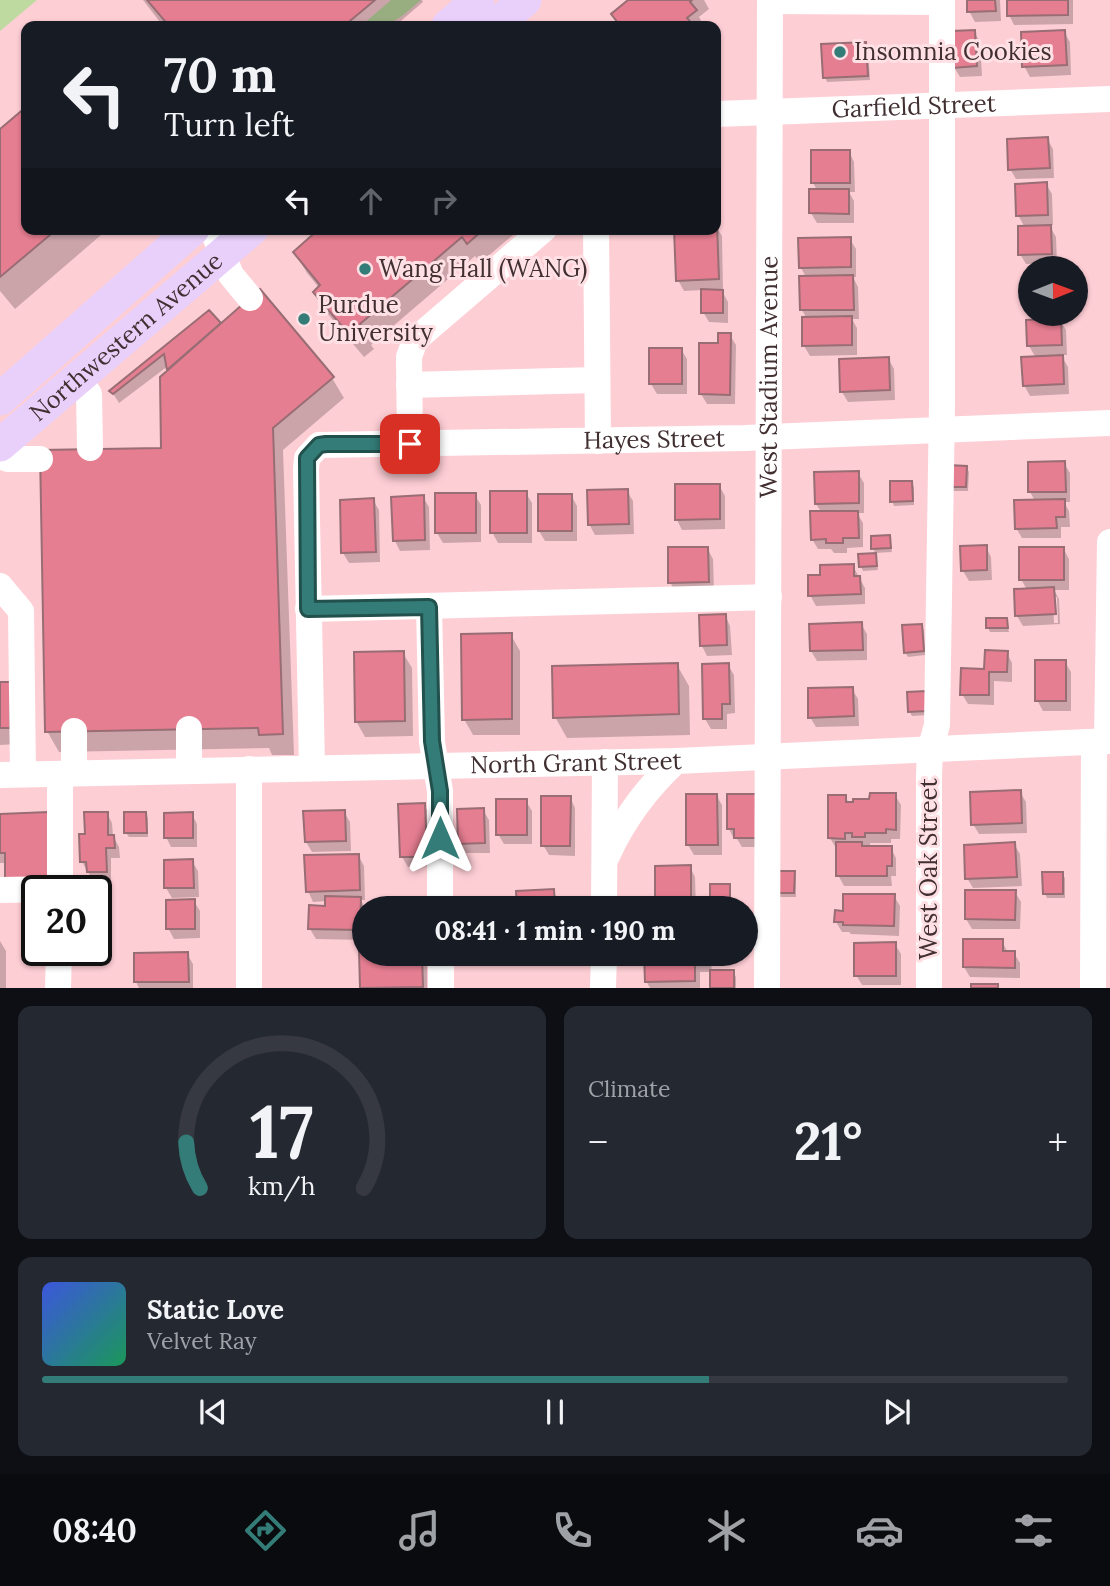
<!DOCTYPE html>
<html lang="en">
<head>
<meta charset="utf-8">
<style>
	:root { --surface:#171b24; --page:#242831; --text:#f1f3f6; --muted:#9ea1a6; --line:#363941; --accent:#347c77 }
	body { margin:0; font-family:Lora,serif; background:var(--page); color:var(--text); height:100vh; display:flex; flex-direction:column; font-size:26px; white-space:nowrap }
	* { box-sizing:border-box; margin:0 }
	p { font-size:23px; color:var(--muted) }
	.icon { flex:none; width:38px; height:38px; fill:none; stroke:currentColor; stroke-width:2; stroke-linecap:round; stroke-linejoin:round }
	.map { position:relative; height:988px; overflow:hidden }
	.sheet { display:flex; flex-direction:column; gap:18px; padding:18px; background:#0d0f14; flex:1 }
	.sheet>* { flex:none }
	.top-card { position:absolute; left:21px; top:21px; width:700px; height:214px; border-radius:14px; box-shadow:0 2px 5px #0004; background:#171b24; color:var(--text); overflow:hidden }
	.needle { width:46px; rotate:89deg }
	.buttons { position:absolute; left:1018px; top:256px; display:grid; gap:14px }
	.buttons a { display:grid; place-items:center; width:70px; height:70px; border-radius:50%; background:var(--surface); box-shadow:0 2px 5px #0004; font-size:35px }
	.speed { position:absolute; left:21px; top:875px; display:flex; gap:14px; font-size:35px; font-weight:700; text-align:center }
	.speed>* { display:grid; place-content:center; width:91px; height:91px; border-radius:50%; background:var(--surface); box-shadow:0 2px 5px #0004; line-height:1 }
	.speed .limit { border:4px solid #111; border-radius:10px; background:#fff; color:#111 }
	.pin { position:absolute; display:grid; place-items:center; width:60px; height:60px; color:#fff; margin:-30px; border-radius:14px; box-shadow:0 4px 10px #0006 }
	.me { position:absolute; width:77px; margin:-38px; rotate:0deg; stroke-linejoin:round; filter:drop-shadow(0 0 5px #0008) }
	.turn { display:flex; align-items:center; gap:24px; height:147px; padding:0 28px; font-size:32px }
	.turn .icon { width:91px; height:91px; stroke-width:2.5 }
	.turn b { display:block; font-size:49px; line-height:60px }
	.lanes { display:flex; align-items:center; height:66px; padding:0 28px; background:#0003; justify-content:center; gap:35px; direction:ltr }
	.lanes .off { opacity:.35 }
	.big { font-size:52px; font-weight:700; line-height:1.1 }
	.sheet .widget { flex:1; display:flex; flex-direction:column; justify-content:center; gap:10px; min-width:0; padding:0 24px; border-radius:14px; background:var(--page) }
	.sheet .dial { align-items:center; gap:0 }
	.dial svg { height:182px; overflow:visible; fill:none; stroke:var(--line); stroke-width:7; stroke-linecap:round; text-anchor:middle }
	.dial text { fill:var(--text); stroke:none }
	.song { display:flex; align-items:center; gap:21px }
	.cover { width:84px; height:84px; border-radius:10px; background:linear-gradient(135deg,hsl(230 70% 55%),hsl(150 70% 35%)) }
	.played { height:7px; border-radius:4px; background:linear-gradient(90deg,var(--accent) 65%,var(--line) 65%) }
	.keys { display:flex; justify-content:space-around; direction:ltr }
	.heat { display:flex; justify-content:space-between; align-items:center; font-size:38px; direction:ltr }
	.sheet .tiles { flex:1; display:grid; gap:18px; grid-template-columns:1fr 1fr }
	.widget:last-child { grid-column:span 2 }
	.trip { position:absolute; left:352px; top:896px; width:406px; height:70px; border-radius:35px; background:var(--surface); box-shadow:0 2px 5px #0004; font-weight:700; line-height:70px; text-align:center }
	.dock { display:flex; height:112px; justify-content:space-around; align-items:center; background:#090b0e; color:var(--muted) }
	.dock .icon { width:49px; height:49px }
	.dock .current { color:var(--accent) }
	.dock b { font-size:32px; color:var(--text) }
	.map>svg:first-child { display:block }
	.green { fill:#bedaa1 }
	.shadow { fill:#0003; fill-rule:evenodd }
	.building { fill:#e67e91; stroke:#986d74; stroke-width:2 }
	.lines { fill:none; stroke-linecap:round; stroke-linejoin:round }
	.minor { stroke:#fff; stroke-width:26 }
	.major { stroke:#e8d0fb; stroke-width:33 }
	.route-casing { stroke:#22514d; stroke-width:18 }
	.route { stroke:#347c77; stroke-width:12 }
	.poi-dot { fill:#347c77; stroke:#ffe1e5; stroke-width:2.5 }
	.labels { text-anchor:middle; stroke-width:6; stroke-linejoin:round; paint-order:stroke }
	.poi-label { font-size:24px; fill:#412f31; stroke:#ffe1e5; text-anchor:start }
	.street-label { font-size:24px; fill:#412f31; stroke:#ffe1e5 }
</style>
</head>
<body>
<div class="map">
<svg width="1110" height="988" viewBox="0 0 1110 988">
	<rect width="100%" height="100%" fill="#feced5"/>
	<path class="green" d="M0,0H37L0,31Z
		M391,0H421C398,20 393,26 361,26Z"/>
	<path class="shadow" d="M143,0H422L423,2L395,26H163Z
		M631,0H704L709,9L699,17L704,26H617L618,24L613,15Z
		M968,0H1000L1001,21L975,22L969,11Z
		M1008,0H1073V24L1014,25L1009,15Z
		M974,32L980,42L982,76L960,77L954,67Z
		M1064,32L1070,42L1071,75L1030,77L1024,66Z
		M865,43L868,48L870,80L827,82L825,77Z
		M26,110V229H108L15,309L0,291V132Z
		M1047,139L1053,149L1054,178L1016,179L1010,169Z
		M849,151L854,162L855,192H849L854,201V223H817L811,213L817,190L813,183Z
		M1046,184L1052,194L1053,225H1049L1056,237L1057,263L1026,264L1020,254L1025,228L1018,215Z
		M716,226L722,236L723,289H721L728,302V323L709,322L703,312V290L684,291L678,280Z
		M322,229H519V230L480,263L475,256L371,345L374,349L364,357L327,313L315,292L320,289L307,273L295,253Z
		M850,239L856,249V277H853L858,287L859,319H852L857,328V355L810,356L804,346L807,319L802,310L806,277L801,268Z
		M208,312L221,326L332,378L344,398L283,450L294,755H272L269,748L59,752L47,731L163,449L168,366L119,403L112,392Z
		M1060,320L1066,330L1067,355H1061L1068,367L1069,394L1030,396L1024,385L1036,358L1029,346Z
		M730,335L736,345L735,404H707L701,394L719,345Z
		M681,349L687,359V394H657L651,384Z
		M888,358L894,369L895,400L848,402L842,392Z
		M1064,463L1070,473V502H1064L1069,511L1070,527H1061V538H1022L1016,528L1035,501L1030,492Z
		M966,467L969,472L968,491H952Z
		M858,473L864,483V513H857L863,523V547L847,548V553H834L831,549H818L812,539L822,513L816,504Z
		M911,483L914,487V505L894,506L892,501Z
		M719,485L725,496V529L682,530L677,520Z
		M627,491L633,501L634,534L595,535L589,524Z
		M526,493L532,503V543H498L492,532Z
		M475,495L481,505V542L443,543L437,533Z
		M571,495L577,506V541H545L539,531Z
		M423,497L429,507L430,550L400,551L395,541Z
		M373,500L379,510L380,562L349,563L343,553Z
		M889,537L892,552L875,553L873,548Z
		M986,547L991,557L992,580L969,581L963,571Z
		M707,548L713,559L714,592L676,593L670,582Z
		M1063,548L1069,559V590H1054L1059,599L1060,624L1023,626L1017,616L1027,590L1021,579ZM1053,597H1057L1058,623H1054Z
		M875,555L878,570L863,571L861,567Z
		M853,566L865,588V604L816,606L810,595L822,576Z
		M725,615L730,626L732,655L707,656L702,646Z
		M1006,620L1009,632H990L988,628Z
		M861,624L867,634V660L817,661L811,651Z
		M921,626L924,630L925,655L908,657L905,652Z
		M511,635L520,651V735H473L464,719Z
		M403,653L412,668L413,736L365,737L356,721Z
		M1007,653L1012,663V682L994,681V705L968,704L962,694Z
		M1065,662L1071,672V711H1043L1037,700Z
		M677,665L689,686L690,735L567,738L555,717Z
		M728,665L734,675L735,713L727,714V729H711L705,719Z
		M0,683L18,744L0,745Z
		M852,689L858,699L859,726L816,727L810,717Z
		M909,693L928,715L912,716L909,711Z
		M1020,792L1026,802L1027,833L979,834L973,824Z
		M716,795L722,805V855H694L688,845Z
		M895,795L901,805L900,839H891V843H870V848H891L896,858V876H891L892,886H844L838,875V848H836L830,838L845,797L850,804H855Z
		M728,796L764,847H742L737,839H734L729,829Z
		M570,797L575,808V856L549,855L543,845Z
		M526,801L532,811V844H504L498,834Z
		M424,805L430,815L432,866L408,867L402,857Z
		M483,810L489,820L490,853H466L460,843Z
		M344,812L350,822L351,851L312,852L306,842Z
		M107,813L112,823L113,836L119,847L120,858H111V881L94,882L82,862L86,836Z
		M145,813L148,818V837H129L126,833Z
		M192,814L197,824V847H171L166,837Z
		M0,816L7,863H0Z
		M1014,844L1020,854L1022,886L973,888L967,878Z
		M358,855L364,866L365,900H361L365,908L364,940L316,939L310,929L327,908V901L313,902L308,891Z
		M192,861L198,871L199,897L172,898L166,888Z
		M690,867L695,877L696,908H663L657,898Z
		M794,873L796,877V897H778L776,893Z
		M1062,873L1065,878V898H1047L1045,894Z
		M729,885L731,890V908H714L712,903Z
		M553,891L559,901V908H519L518,892Z
		M1015,892L1021,902L1020,929H972L966,919Z
		M894,896L900,906L899,936L851,934L849,932H842L836,922Z
		M194,901L200,911V938L174,939L168,928Z
		M0,941L6,951V988H0Z
		M1002,941L1008,953H1014L1020,963V978L970,977L964,967Z
		M895,944L901,954V985H862L856,975Z
		M364,952V954H423L427,961V988H361Z
		M187,954L193,964V988H139L136,982Z
		M646,954H706L711,963L712,972H733L736,977V988H712V972H700V988H650L646,981Z"/>
	<path class="building" d="M147,0H375L344,26H169Z
		M628,0H692L690,2L697,10L687,18L694,26H613L618,23L611,14Z
		M967,0H995L996,11L967,12Z
		M1007,0H1068V15L1007,16Z
		M975,30L977,66L952,68L951,31Z
		M1065,30L1067,65L1022,67L1021,32Z
		M866,42L868,76L823,78L821,44Z
		M26,107V229H57L0,277V129Z
		M1048,137L1050,168L1008,170L1007,139Z
		M811,150H850V183H811Z
		M1047,182L1048,215L1016,216L1015,184Z
		M809,189H849V214L809,213Z
		M717,224L719,279L676,281L674,229H716Z
		M1051,225L1052,254L1018,255V226Z
		M319,229H484L467,244L462,237L360,324L363,328L352,338L313,292L320,285L293,252Z
		M851,237V267L799,268L798,238Z
		M853,275L854,310H800L799,276Z
		M1028,277H1031V300H1029Z
		M260,289L334,377L273,428L283,734L259,735L258,728L45,732L40,450L161,448L160,377Z
		M701,289L723,290V313H701Z
		M209,310L221,323L167,370L164,354L113,394L109,391Z
		M852,316V345L802,346V317Z
		M1061,318L1062,345L1027,346L1026,320Z
		M718,333H731L730,395L699,394V343H718Z
		M649,348H682V384H649Z
		M1063,355L1064,384L1023,386L1021,357Z
		M889,357L890,390L840,392L839,359Z
		M1065,461L1066,492H1028V462Z
		M948,465L967,466L966,487H947Z
		M859,471V503L815,504L814,472Z
		M890,481H912L913,501L890,502Z
		M675,484H720V519L675,520Z
		M628,489L629,524L588,525L587,490Z
		M490,491H527V533H490Z
		M435,493H476V533H435Z
		M538,494H572V531H538Z
		M424,495L425,540L393,541L391,497Z
		M374,498L376,552L341,553L340,500Z
		M1065,499V517H1056L1057,528L1015,529L1014,500Z
		M810,511H858L859,538H843V543H826V539L811,540Z
		M890,535L891,548L871,549V536Z
		M987,545V570L961,571L960,546Z
		M668,547H708L709,582L668,583Z
		M1019,547H1064V580H1019Z
		M876,553L877,566L859,567L858,554Z
		M854,564V576H860L861,594L808,596V575H820V565Z
		M1054,587L1056,614L1015,616L1014,589Z
		M726,614L727,645L700,646L699,615Z
		M986,618H1007L1008,628H986Z
		M862,622L863,650L810,651L809,624Z
		M922,624L924,651L904,653L902,625Z
		M512,633V719L462,720L461,634Z
		M985,650L1008,651L1007,672H989V695H960L961,668L984,669Z
		M404,651L405,721L355,722L354,652Z
		M1035,660H1066V701H1035Z
		M678,663L679,714L553,718L552,666Z
		M729,663L730,704H722V719H703L702,664Z
		M0,682H10V728H0Z
		M853,687L854,716L808,718V688Z
		M926,691V711L908,712L907,692Z
		M1021,790L1022,823L971,825L970,792Z
		M870,793H896V830L886,829V833H865V837H852V833H845V839L828,838V795H846V802H853V799H869Z
		M686,794H717L718,845H686Z
		M727,794H759V838H734V829H727Z
		M541,796H571L570,846H541Z
		M496,799H527V835H496Z
		M425,803L427,857H400L398,804Z
		M484,808L485,843L458,844L457,809Z
		M345,810L346,841L305,842L303,811Z
		M48,812L50,883L5,884V853H0V814Z
		M84,812H108V835H114L115,848H106L107,872H87L86,862H80L79,834H85Z
		M124,812H146L147,833H124Z
		M193,812V838H164V813Z
		M836,842H862V846H892V866H887V876H836Z
		M1015,842L1017,877L965,879L964,845Z
		M359,854L360,890L306,892L304,855Z
		M193,859L194,888H164V860Z
		M691,865V898H655V866Z
		M774,871H795L794,893H774Z
		M1042,872H1063V894H1043Z
		M710,884H730V904H710Z
		M554,889L555,908H517L516,891Z
		M965,890H1016L1015,920L965,919Z
		M843,894H895L894,926L843,925V922H834L835,910L843,911Z
		M325,896L361,897L360,930L308,929L309,905L325,906Z
		M195,899V929H166V900Z
		M963,939H1003V951H1015V968L963,967Z
		M896,942V976H854V943Z
		M359,950H364V954H422L423,987L360,988Z
		M188,952L189,982H134V953Z
		M644,954H707V962L695,963V981L645,982Z
		M710,970H734V988H710Z
		M971,984H998V988H971Z"/>
	<g class="lines">
		<g class="minor">
			<path d="M770,1L942,2"/>
			<path id="s1" d="M716,114L1110,99"/>
			<path d="M212,229L231,275L250,298"/>
			<path d="M596,229L598,441"/>
			<path d="M78,377L89,394L90,448"/>
			<path d="M409,385L597,380"/>
			<path d="M410,444L409,357L415,340L544,229"/>
			<path d="M0,456L8,459H40"/>
			<path d="M0,586L21,611L23,774"/>
			<path d="M429,607L432,742L440,791V908"/>
			<path d="M308,609L769,597"/>
			<path d="M189,729V770"/>
			<path d="M74,731V773"/>
			<path d="M1107,741L1110,542"/>
			<path id="s2" d="M312,768L306,469L307,458L319,445L745,438L1110,423"/>
			<path id="s3" d="M0,775L676,761L1110,741"/>
			<path d="M607,856C624,818 646,789 676,761"/>
			<path d="M0,890L60,889"/>
			<path d="M60,891V774"/>
			<path d="M604,908L605,762"/>
			<path d="M441,954V988"/>
			<path d="M58,988L59,950"/>
			<path d="M249,988V769"/>
			<path d="M603,988L604,954"/>
			<path id="s4" d="M767,988L770,0"/>
			<path d="M929,988V775L930,750L937,725L942,404V0"/>
			<path d="M1093,988L1094,742"/>
		</g>
		<g class="major">
			<path d="M448,26L478,0"/>
			<path d="M494,26L525,0"/>
			<path d="M0,399L193,229"/>
			<path id="s5" d="M0,445L252,229"/>
		</g>
	</g>
	<g class="lines">
		<g class="route-casing">
			<path id="route" d="M410,444H326L319,445L307,458L308,609L429,607L432,741L440,791V838"/>
		</g>
		<use href="#route" class="route"/>
	</g>
	<g class="poi-dot">
		<circle cx="840" cy="52" r="7"/>
		<circle cx="365" cy="269" r="7"/>
		<circle cx="304" cy="319" r="7"/>
	</g>
	<g class="labels">
		<g class="poi-label">
			<text x="854" y="60">Insomnia Cookies</text>
			<text x="379" y="277">Wang Hall (WANG)</text>
			<text x="318" y="313">Purdue<tspan x="318" dy="28">University</tspan></text>
		</g>
		<g class="street-label">
			<text dy="8" stroke="none"><textPath href="#s1" startOffset="198">Garfield Street</textPath></text>
			<text dy="8" stroke="none"><textPath href="#s5" startOffset="166">Northwestern Avenue</textPath></text>
			<text dy="8" stroke="none"><textPath href="#s4" startOffset="611">West Stadium Avenue</textPath></text>
			<text dy="8" stroke="none"><textPath href="#s2" startOffset="663">Hayes Street</textPath></text>
			<text dy="8" stroke="none"><textPath href="#s3" startOffset="576">North Grant Street</textPath></text>
			<text transform="translate(929 869) rotate(-90)" y="8">West Oak Street</text>
		</g>
	</g>
</svg>
<div class="buttons">
<a><svg class="needle" viewBox="-14 -14 28 28"><path d="M0-13l5 13h-10z" fill="#e53935"/><path d="M0 13l5-13h-10z" fill="#9ea1a6"/></svg></a>
</div>
<div class="speed"><div class="limit">20</div></div>
<div class="pin" style="left:410px;top:444px;background:#d93025"><svg class="icon" aria-label="arrive" viewBox="0 0 24 24"><path d="M6 21V4h12l-3 4 3 4H6"/></svg></div>
<svg class="me" style="left:440px;top:838px" viewBox="-20 -20 40 40"><path d="M0-17L14 15 0 8-14 15z" fill="#347c77" stroke="#fff" stroke-width="4"/></svg>
<div class="trip">08:41 · 1 min · 190 m</div>
<div class="top-card">
<div class="turn"><svg class="icon" aria-label="left" viewBox="0 0 24 24"><path d="M17 20v-9H6M10 6l-5 5 5 5"/></svg><div><b>70 m</b>Turn left</div></div>
<div class="lanes"><svg class="icon" aria-label="left" viewBox="0 0 24 24"><path d="M17 20v-9H6M10 6l-5 5 5 5"/></svg><svg class="icon off" aria-label="ahead" viewBox="0 0 24 24"><path d="M12 20V5M6 11l6-6 6 6"/></svg><svg class="icon off" aria-label="right" viewBox="0 0 24 24"><path d="M7 20v-9h11M14 6l5 5-5 5"/></svg></div>
</div>
</div>
<section class="sheet">
<div class="tiles">
<div class="widget dial"><svg viewBox="0 0 100 80">
<path d="M14 69A42 42 0 1 1 86 69"/>
<path d="M14 69A42 42 0 0 1 8 49" stroke="#347c77"/>
<text x="50" y="56" font-size="32" font-weight="700">17</text>
<text x="50" y="72" font-size="11">km/h</text>
</svg></div>
<div class="widget"><p>Climate</p>
<div class="heat"><a>−</a><b class="big">21°</b><a>+</a></div>
</div>
<div class="widget">
<div class="song"><i class="cover"></i><div><b>Static Love</b><p>Velvet Ray</p></div></div>
<div class="played"></div>
<div class="keys"><svg class="icon" aria-label="previous" viewBox="0 0 24 24"><path d="M18 5L8 12l10 7zM5 5v14"/></svg><svg class="icon" aria-label="pause" viewBox="0 0 24 24"><path d="M8 5v14M16 5v14"/></svg><svg class="icon" aria-label="next" viewBox="0 0 24 24"><path d="M6 5l10 7-10 7zM19 5v14"/></svg></div>
</div>
</div>
</section>
<nav class="dock">
<b>08:40</b>
<svg class="icon current" aria-label="directions" viewBox="0 0 24 24"><path d="M12 3l9 9-9 9-9-9zM9 14v-3h6M13 9l2 2-2 2"/></svg>
<svg class="icon" aria-label="music" viewBox="0 0 24 24"><path d="M9 18V5l10-2v13"/><circle cx="6" cy="18" r="3"/><circle cx="16" cy="16" r="3"/></svg>
<svg class="icon" aria-label="phone" viewBox="0 0 24 24"><path d="M5 4h4l2 5-3 2q2 4 5 5l2-3 5 2v4C11 20 4 13 5 4z"/></svg>
<svg class="icon" aria-label="climate" viewBox="0 0 24 24"><path d="M12 3v18M4 7l16 10M4 17L20 7"/></svg>
<svg class="icon" aria-label="car" viewBox="0 0 24 24"><path d="M5 17H2v-5l4-1 3-4h7l3 4 3 1v5h-3M9 17h6M6 11h13"/><circle cx="7" cy="17" r="2"/><circle cx="17" cy="17" r="2"/></svg>
<svg class="icon" aria-label="filters" viewBox="0 0 24 24"><path d="M4 7h16M4 17h16"/><circle cx="9" cy="7" r="2"/><circle cx="15" cy="17" r="2"/></svg>
</nav>
</body>
</html>
